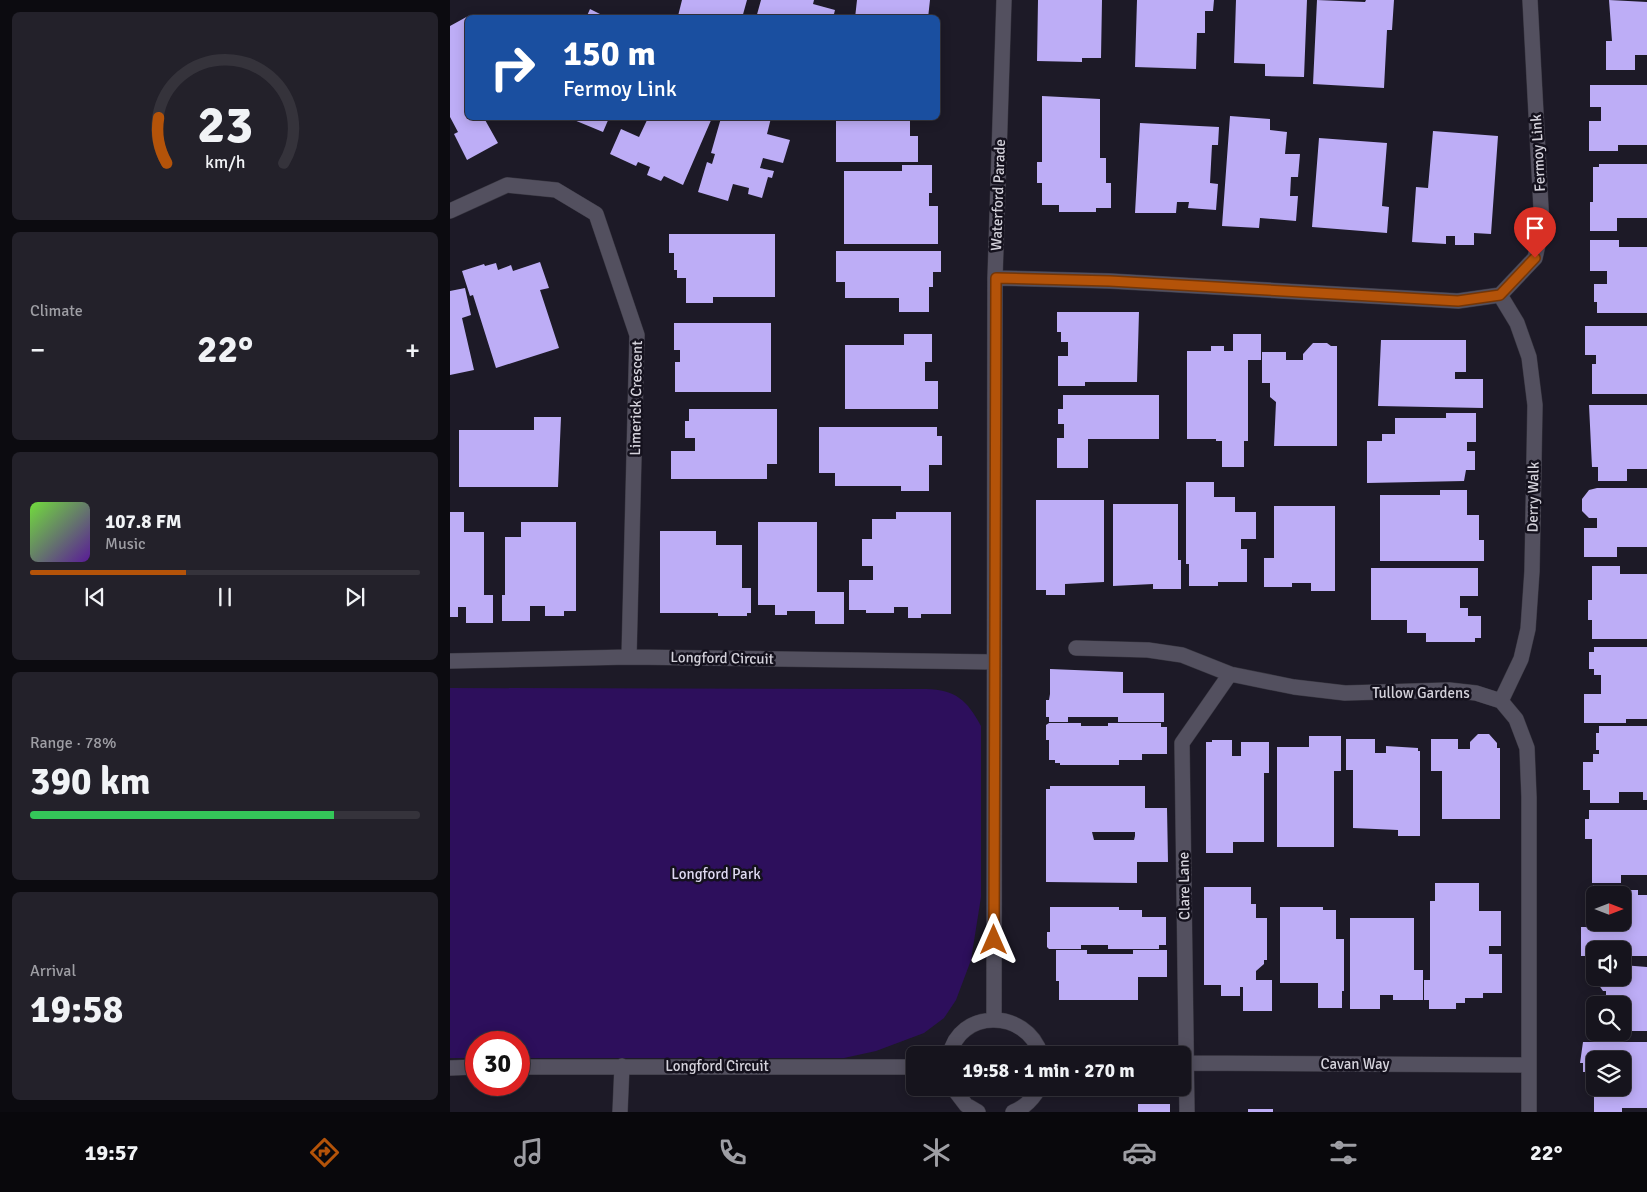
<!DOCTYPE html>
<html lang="en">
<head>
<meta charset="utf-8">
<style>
	:root { --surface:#16141d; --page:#23212a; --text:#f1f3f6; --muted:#9e9ea4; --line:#35333b; --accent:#b45309 }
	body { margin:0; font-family:Signika,sans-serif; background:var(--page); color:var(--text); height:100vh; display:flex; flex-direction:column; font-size:19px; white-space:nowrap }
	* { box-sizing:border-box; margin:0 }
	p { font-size:16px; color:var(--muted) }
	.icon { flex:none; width:28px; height:28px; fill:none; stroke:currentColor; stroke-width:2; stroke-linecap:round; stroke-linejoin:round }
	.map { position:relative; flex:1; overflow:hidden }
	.sheet { display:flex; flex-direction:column; gap:12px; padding:12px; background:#0c0b10; width:450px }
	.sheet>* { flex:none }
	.banner { position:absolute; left:15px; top:15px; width:475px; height:105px; border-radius:8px; box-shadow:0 2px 12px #0003,0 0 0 1px var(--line); background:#1a4fa0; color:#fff; overflow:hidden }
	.needle { width:32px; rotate:90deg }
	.fabs { position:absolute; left:1136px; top:886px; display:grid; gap:10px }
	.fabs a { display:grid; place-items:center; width:45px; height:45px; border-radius:8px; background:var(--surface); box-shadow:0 2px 12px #0003,0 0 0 1px var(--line); font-size:25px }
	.speed { position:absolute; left:15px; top:1031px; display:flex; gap:10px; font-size:25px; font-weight:700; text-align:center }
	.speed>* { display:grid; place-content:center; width:65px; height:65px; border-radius:50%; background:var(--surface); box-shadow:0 2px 12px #0003,0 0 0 1px var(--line); line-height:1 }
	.speed .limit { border:8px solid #d22; background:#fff; color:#111 }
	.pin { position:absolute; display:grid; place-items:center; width:42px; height:42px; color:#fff; margin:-51px -21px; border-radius:50% 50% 50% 0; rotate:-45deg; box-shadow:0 0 5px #0007 }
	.pin .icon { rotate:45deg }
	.me { position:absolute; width:55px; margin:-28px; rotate:0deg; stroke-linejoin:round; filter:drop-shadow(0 0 4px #0008) }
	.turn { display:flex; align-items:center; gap:18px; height:105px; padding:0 15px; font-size:22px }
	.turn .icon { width:65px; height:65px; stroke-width:2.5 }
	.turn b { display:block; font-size:35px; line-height:42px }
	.big { font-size:38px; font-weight:800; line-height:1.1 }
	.sheet .tile { flex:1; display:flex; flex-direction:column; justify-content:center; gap:8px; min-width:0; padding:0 18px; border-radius:8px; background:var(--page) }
	.sheet .dial { align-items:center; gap:0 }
	.dial svg { height:130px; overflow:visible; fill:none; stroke:var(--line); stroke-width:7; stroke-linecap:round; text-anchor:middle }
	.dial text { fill:var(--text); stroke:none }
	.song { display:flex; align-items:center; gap:15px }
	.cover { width:60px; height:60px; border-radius:8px; background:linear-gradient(135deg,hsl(100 70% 55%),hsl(270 70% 35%)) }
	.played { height:5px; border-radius:2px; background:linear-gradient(90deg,var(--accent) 40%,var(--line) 40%) }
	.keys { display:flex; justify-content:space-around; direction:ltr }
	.heat { display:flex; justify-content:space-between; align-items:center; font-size:28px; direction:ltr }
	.charge { height:8px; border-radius:4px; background:linear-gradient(90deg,#34c759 78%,var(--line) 0) }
	.trip { position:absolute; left:456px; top:1046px; width:285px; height:50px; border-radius:8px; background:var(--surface); box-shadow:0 2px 12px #0003,0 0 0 1px var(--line); font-weight:800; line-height:50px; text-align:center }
	.tab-bar { display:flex; height:80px; justify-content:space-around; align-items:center; background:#09080c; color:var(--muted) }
	.tab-bar .icon { width:35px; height:35px }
	.tab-bar .current { color:var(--accent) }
	.tab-bar b { font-size:22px; color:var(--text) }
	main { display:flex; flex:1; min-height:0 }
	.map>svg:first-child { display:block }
	.green { fill:#2d0f5c }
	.building { fill:#bdadf6; fill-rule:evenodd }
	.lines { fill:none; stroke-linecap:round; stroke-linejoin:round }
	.minor-casing { stroke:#383640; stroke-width:16 }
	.minor { stroke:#53505f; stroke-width:15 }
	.route-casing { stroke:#753606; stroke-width:12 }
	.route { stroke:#b45309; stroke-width:9 }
	.labels { text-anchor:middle; stroke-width:5; stroke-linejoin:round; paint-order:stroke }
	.street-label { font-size:15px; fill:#d4d2db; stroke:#14111d }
	.park-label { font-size:15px; fill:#ded9f1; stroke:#14111d }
</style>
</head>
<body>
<main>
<section class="sheet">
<div class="tile dial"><svg viewBox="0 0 100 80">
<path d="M14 69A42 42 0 1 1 86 69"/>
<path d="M14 69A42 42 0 0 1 9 41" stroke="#b45309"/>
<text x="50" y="56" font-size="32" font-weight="700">23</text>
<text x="50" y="72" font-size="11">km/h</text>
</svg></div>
<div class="tile"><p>Climate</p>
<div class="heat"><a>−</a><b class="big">22°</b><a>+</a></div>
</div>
<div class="tile">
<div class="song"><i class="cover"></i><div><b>107.8 FM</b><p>Music</p></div></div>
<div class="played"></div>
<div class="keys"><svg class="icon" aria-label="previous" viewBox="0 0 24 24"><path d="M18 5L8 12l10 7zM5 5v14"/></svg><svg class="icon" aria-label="pause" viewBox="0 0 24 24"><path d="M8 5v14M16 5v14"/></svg><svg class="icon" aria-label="next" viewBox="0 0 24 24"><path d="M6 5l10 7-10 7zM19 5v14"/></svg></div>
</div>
<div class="tile"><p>Range · 78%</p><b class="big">390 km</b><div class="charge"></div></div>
<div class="tile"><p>Arrival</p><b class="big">19:58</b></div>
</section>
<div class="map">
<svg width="1197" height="1112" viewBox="0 0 1197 1112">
	<rect width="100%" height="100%" fill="#1d1a27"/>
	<path class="green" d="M0,688L476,689C506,690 517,700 531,726V897L521,960L506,1000L494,1018L474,1033L426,1051L394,1058H69V1042H26V1058H0Z"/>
	<path class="building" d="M232,0H297L292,18L228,16Z
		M311,0H364L363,4L385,10L383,18H306Z
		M407,0H480L478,18H405Z
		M588,0H652L651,58H632V62L587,61Z
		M687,0H764L763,11H755V33H747L746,69L685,67Z
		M786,0H857L854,77L815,76V64L784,63Z
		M867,0L915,2L916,0H944L942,30H937L934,88L863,84Z
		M1159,0L1197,2V55H1185V70H1156V41H1162Z
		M140,9L158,18H136Z
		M20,15L22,18H18V118H34L48,143L17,160L4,134L8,132L0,117V26Z
		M1140,85H1197V145H1168V151H1139V121H1151V107H1140Z
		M592,96L650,99V158H656V183H661V208H646V212H609V205H592V183H587V162H592Z
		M780,116L820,119V130L837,132L835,154H850L848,177H841L840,196H848L846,221L810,218L809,228L772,226Z
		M125,118H159L153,132L124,120Z
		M198,118H262L233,185L214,176L211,181L197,175L200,167L188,162L186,166L160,154L171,129L189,137Z
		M271,118H321L317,134L340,140L333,163L313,158L310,168L324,171L322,178L318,177L312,198L298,194L299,188L283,184L278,201L248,192L257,162L262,164L265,154L261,153Z
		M386,118H460V136H468V162H386Z
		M690,123L769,127L768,145H762L760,183L768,184L766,210L738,208L739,202H727L726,213H685Z
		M983,131L1048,136L1041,234L1024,233V245H1005V236H996V244L962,242L966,187L978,188Z
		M869,138L937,143L932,206L939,207L937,233L862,227Z
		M1149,164H1197V218H1167V231H1140V202H1143V167H1149Z
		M452,165H482V193H479V206H488V244H394V171H452Z
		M219,234H325V297H263V303H236V278H227V270H224V253H219Z
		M1140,240H1169V247H1197V313H1147V302H1144V284H1157V271H1140Z
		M386,251H491V272H483V287H479V312H449V298H395V282H386Z
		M90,262L99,288L90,290L109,348L46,368L23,295L20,296L12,271L34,264L35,266L46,263L48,270L61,265L63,271Z
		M15,288L21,315L12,318L24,370L0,375V291Z
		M607,312H689L687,382H635V386H608V356H618V342H611V332H607Z
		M224,323H321V392H225V362H230V350H224Z
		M1135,326H1197V394H1142V364H1146V355H1135Z
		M454,334H482V362H475V381H488V409H395V345H454Z
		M783,334H811V360H798V441H794V467H772V441H766V439H737V351H761V346H774V351H783Z
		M931,340H1016V372H1005V379H1033V408L928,406Z
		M863,343H877L881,346H887V446H824L826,402L820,397V383H812V352H836V360H853V354Z
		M613,395H709V439H638V468H607V438H614V424H608V409H613Z
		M1139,405H1197V469H1177V481H1148V467H1142Z
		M239,409H327V464H317V479H221V451H245V438H235V421H239Z
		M996,413H1026V442H1017V451H1025V470H1016L1014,481L917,483V441H932V434H945V418H996Z
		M84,417H111L108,487H9V430H84Z
		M369,427H487V436H492V465H479V491H451V486H385V473H369Z
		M736,482H764V497H785V512H806V539H791V549H797V582H768V586H739V564H736Z
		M1147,488H1197V547H1167V557H1134V528H1147V518H1139L1132,511V499L1139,490Z
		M990,490H1017V515H1029V540H1034V561H930V495H990Z
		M586,500H654V582L615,584V595H596V590H586Z
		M663,504H728V560H731V589H703V584L663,586Z
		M824,506H885V591H861V583H842V587H814V558H824Z
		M0,512H14V532H34V595H43V623H16V607H8V617H0Z
		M446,512H501V614H471V618H458V607H444V613H416V610H399V580H423V566H412V539H422V519H446Z
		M71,522H126V611H114V616H95V606H80V621H52V595H55V537H71Z
		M308,522H367V592H394V624H365V611H337V615H325V605H308Z
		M210,531H266V545H292V588H301V613H297V616H268V613H210Z
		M1142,566H1170V574H1197V639H1142V620H1138V600H1142Z
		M921,568H1028V596H1010V608H1018V616H1031V638H1025V642H976V633H957V620H921Z
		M1144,647H1197V719H1176V723H1134V694H1151V675H1144V669H1139V652H1144Z
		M600,669L673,672V693H714V722H668V717H618V722H599V717H596V700H599L600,694Z
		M599,723H631V726H658V723H711V727H717V754H692V760H669V765H610V763H605V760H599V740H596V725Z
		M1149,726H1197V800H1193V792H1169V803H1140V790H1133V762H1143V754H1149V750H1146V733H1149Z
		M1028,734H1039L1047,743V748H1050V819H992V771H981V739H1008V749H1020V742Z
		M859,736H891V771H884V847H827V747H859Z
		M896,739H925V753H936V746L968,748V751H970V836H948V830L903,828V770H896Z
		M762,740H782V756H791V742H819V773H814V842H783V853H756V742H762Z
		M600,786H695V808H717L718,862H687V883L596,882V789H600ZM642,832H685V836L684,840H644Z
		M1139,810H1197V875H1171V883H1142V839H1135V819H1139Z
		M985,883H1029V911H1051V946H1039V954H1052V993H1033V998H1015V1003H1006V1009H979V1000H974V980H980V901H985Z
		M1143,885H1171V890H1188V895H1197V956H1172V950H1145V956H1131V927H1145V922H1172V895H1145V912H1143Z
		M754,887H801V904H806V918H817V960H814V964L806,971V980H822V1011H793V987H790V996H771V985H754Z
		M600,907H669V910H692V917H716V945H709V949H658V945H631V949H599L597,947V932H600Z
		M830,907H873V910H886V939H894V991H892V1008H868V983H830Z
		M900,918H964V970H973V1000H943V995H930V1009H900Z
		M606,950H637V954H683V950H717V977H688V1000H609V981H606Z
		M1172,965L1197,967V1031H1172V1005H1156V991H1153L1146,981V978H1172Z
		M1140,1009H1145V1032H1168V1036H1140Z
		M1133,1042H1197V1108H1172V1112H1144V1088H1172V1060H1145V1072H1133V1063H1130Z
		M688,1104H720V1112H688Z
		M798,1109H823V1112H798Z"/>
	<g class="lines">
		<g class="minor-casing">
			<path id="minor" d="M0,211L57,185L106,190L146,214L187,335L179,657
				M545,278L660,281L1008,301L1050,295L1085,258L1092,227L1080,0
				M1050,295L1067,323L1079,357L1085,405L1082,571L1078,629L1071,659L1051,701
				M626,648L698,650L732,655L780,674L844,687L895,693L999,690L1026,693L1051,701L1066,719L1077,748L1079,797V1112
				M0,661L179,657L544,662
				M544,1019L545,278L554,0
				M500,1055C508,1010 576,1007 591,1055
				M732,1063L1078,1065
				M69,1067H465
				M0,1068L26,1067
				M503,1088L516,1105L528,1112
				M170,1112L172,1066
				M563,1112C576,1107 583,1099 589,1088
				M737,1112L732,743L780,674"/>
		</g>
		<use href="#minor" class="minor"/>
	</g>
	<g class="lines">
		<g class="route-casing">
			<path id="route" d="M544,940L546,278L660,281L1008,301L1050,295L1085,258"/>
		</g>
		<use href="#route" class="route"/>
	</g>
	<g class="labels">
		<g class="street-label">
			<text transform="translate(1088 153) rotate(-93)" y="5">Fermoy Link</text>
			<text transform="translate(548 195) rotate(-88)" y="5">Waterford Parade</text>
			<text transform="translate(186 398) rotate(-89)" y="5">Limerick Crescent</text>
			<text transform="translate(1083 497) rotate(-89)" y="5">Derry Walk</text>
			<text transform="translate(272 658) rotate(1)" y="5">Longford Circuit</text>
			<text x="971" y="698">Tullow Gardens</text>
			<text transform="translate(734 886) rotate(-91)" y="5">Clare Lane</text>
			<text x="905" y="1069">Cavan Way</text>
			<text x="267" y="1071">Longford Circuit</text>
		</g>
		<g class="park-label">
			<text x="266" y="879">Longford Park</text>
		</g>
	</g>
</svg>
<div class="fabs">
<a><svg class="needle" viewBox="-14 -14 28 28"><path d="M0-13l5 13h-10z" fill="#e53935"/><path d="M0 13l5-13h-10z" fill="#9e9ea4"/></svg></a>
<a><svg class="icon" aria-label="sound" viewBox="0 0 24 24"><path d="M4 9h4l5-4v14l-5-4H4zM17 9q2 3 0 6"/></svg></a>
<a><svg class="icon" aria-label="search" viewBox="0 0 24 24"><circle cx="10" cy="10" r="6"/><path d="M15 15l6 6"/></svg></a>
<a><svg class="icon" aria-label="layers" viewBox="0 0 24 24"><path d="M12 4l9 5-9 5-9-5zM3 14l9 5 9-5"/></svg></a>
</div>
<div class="speed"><div class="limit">30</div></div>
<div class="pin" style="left:1085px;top:258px;background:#d93025"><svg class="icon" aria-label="arrive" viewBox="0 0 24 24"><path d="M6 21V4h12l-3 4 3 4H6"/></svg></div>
<svg class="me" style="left:544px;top:940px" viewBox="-20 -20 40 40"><path d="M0-17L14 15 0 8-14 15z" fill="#b45309" stroke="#fff" stroke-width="4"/></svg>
<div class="trip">19:58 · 1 min · 270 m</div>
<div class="banner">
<div class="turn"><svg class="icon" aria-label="right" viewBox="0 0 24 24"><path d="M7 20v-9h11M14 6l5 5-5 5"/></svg><div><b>150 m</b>Fermoy Link</div></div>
</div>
</div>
</main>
<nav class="tab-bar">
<b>19:57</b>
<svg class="icon current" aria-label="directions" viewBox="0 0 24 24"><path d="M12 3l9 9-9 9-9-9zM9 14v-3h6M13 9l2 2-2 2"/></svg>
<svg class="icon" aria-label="music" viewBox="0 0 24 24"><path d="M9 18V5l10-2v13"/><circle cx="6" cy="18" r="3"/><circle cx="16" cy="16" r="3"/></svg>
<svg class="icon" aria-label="phone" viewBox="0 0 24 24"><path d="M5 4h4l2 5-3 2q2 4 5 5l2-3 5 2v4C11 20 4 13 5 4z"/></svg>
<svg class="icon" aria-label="climate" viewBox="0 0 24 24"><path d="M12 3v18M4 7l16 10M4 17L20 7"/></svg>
<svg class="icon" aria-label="car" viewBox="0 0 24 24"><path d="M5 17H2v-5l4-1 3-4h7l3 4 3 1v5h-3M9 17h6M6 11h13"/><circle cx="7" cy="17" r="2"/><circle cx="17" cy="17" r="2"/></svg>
<svg class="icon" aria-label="filters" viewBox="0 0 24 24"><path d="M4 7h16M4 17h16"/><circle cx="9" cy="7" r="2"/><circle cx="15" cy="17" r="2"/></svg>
<b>22°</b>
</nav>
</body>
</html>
